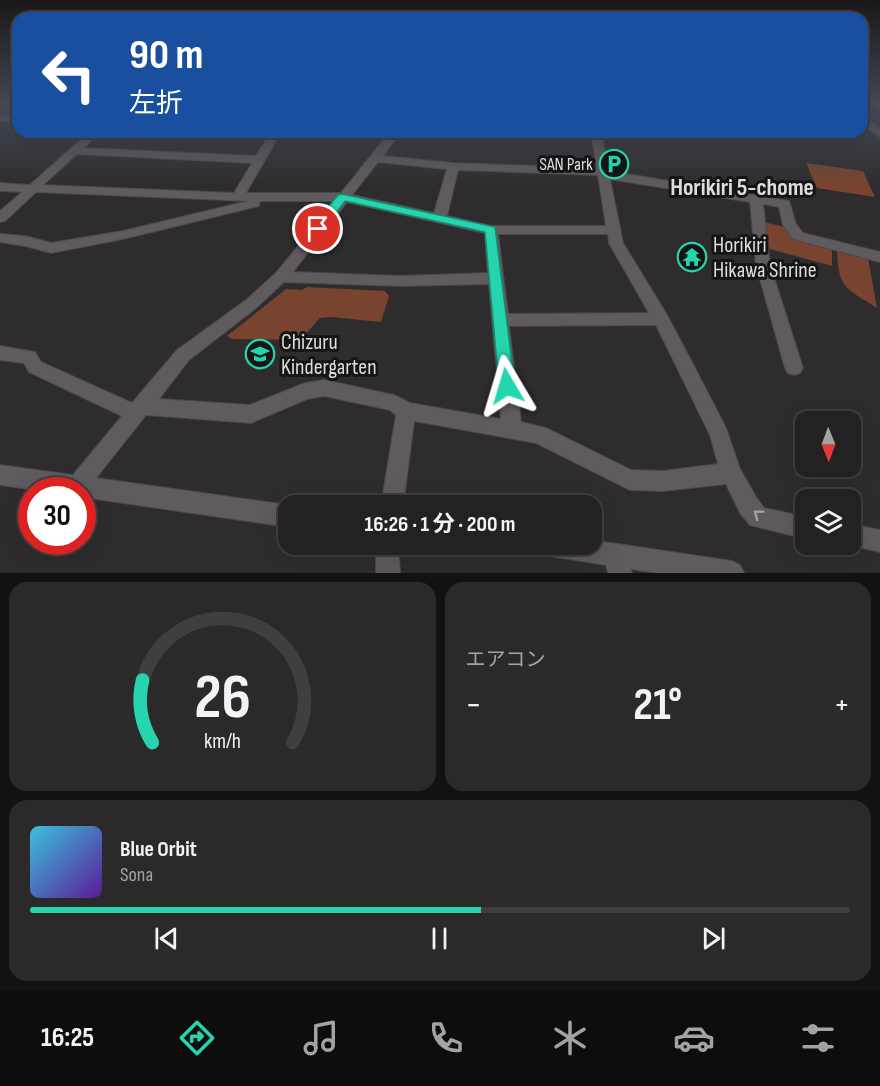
<!DOCTYPE html>
<html lang="ja">
<head>
<meta charset="utf-8">
<style>
	:root { --surface:#232122; --page:#2b292a; --text:#f1f3f6; --muted:#a3a3a5; --line:#403e40; --accent:#25d5ae }
	body { margin:0; font-family:"Sofia Sans Condensed","Noto Sans JP",sans-serif; background:var(--page); color:var(--text); height:100vh; display:flex; flex-direction:column; font-size:22px; white-space:nowrap }
	* { box-sizing:border-box; margin:0 }
	p { font-size:20px; color:var(--muted) }
	.icon { flex:none; width:33px; height:33px; fill:none; stroke:currentColor; stroke-width:2; stroke-linecap:round; stroke-linejoin:round }
	.map { position:relative; height:573px; overflow:hidden }
	.sheet { display:flex; flex-direction:column; gap:9px; padding:9px; background:#131213; flex:1 }
	.sheet>* { flex:none }
	.guide { position:absolute; left:12px; top:12px; width:856px; height:126px; border-radius:18px; box-shadow:0 6px 24px #0002,0 0 0 2px var(--line); background:#1a4fa0; color:#fff; overflow:hidden }
	.needle { width:39px; rotate:179deg }
	.tools { position:absolute; left:795px; top:411px; display:grid; gap:12px }
	.tools a { display:grid; place-items:center; width:66px; height:66px; border-radius:12px; background:var(--surface); box-shadow:0 6px 24px #0002,0 0 0 2px var(--line); font-size:30px }
	.speed { position:absolute; left:18px; top:477px; display:flex; gap:12px; font-size:30px; font-weight:700; text-align:center }
	.speed>* { display:grid; place-content:center; width:78px; height:78px; border-radius:50%; background:var(--surface); box-shadow:0 6px 24px #0002,0 0 0 2px var(--line); line-height:1 }
	.speed .limit { border:9px solid #d22; background:#fff; color:#111 }
	.pin { position:absolute; display:grid; place-items:center; width:51px; height:51px; color:#fff; margin:-26px; border:3px solid #fff; border-radius:50%; box-shadow:0 2px 6px #0007 }
	.me { position:absolute; width:66px; margin:-33px; rotate:353deg; stroke-linejoin:round; filter:drop-shadow(0 0 4px #0008) }
	.turn { display:flex; align-items:center; gap:21px; height:126px; padding:0 18px; font-size:27px }
	.turn .icon { width:78px; height:78px; stroke-width:2.5 }
	.turn b { display:block; font-size:42px; line-height:51px }
	.big { font-size:45px; font-weight:700; line-height:1.1 }
	.sheet .tile { flex:1; display:flex; flex-direction:column; justify-content:center; gap:9px; min-width:0; padding:0 21px; border-radius:18px; background:var(--page) }
	.sheet .dial { align-items:center; gap:0 }
	.dial svg { height:156px; overflow:visible; fill:none; stroke:var(--line); stroke-width:7; stroke-linecap:round; text-anchor:middle }
	.dial text { fill:var(--text); stroke:none }
	.song { display:flex; align-items:center; gap:18px }
	.cover { width:72px; height:72px; border-radius:9px; background:linear-gradient(135deg,hsl(190 70% 55%),hsl(270 70% 35%)) }
	.played { height:6px; border-radius:3px; background:linear-gradient(90deg,var(--accent) 55%,var(--line) 55%) }
	.keys { display:flex; justify-content:space-around; direction:ltr }
	.heat { display:flex; justify-content:space-between; align-items:center; font-size:33px; direction:ltr }
	.sheet .tiles { flex:1; display:grid; gap:9px; grid-template-columns:1fr 1fr }
	.tile:last-child { grid-column:span 2 }
	.trip { position:absolute; left:278px; top:495px; width:324px; height:60px; border-radius:18px; background:var(--surface); box-shadow:0 6px 24px #0002,0 0 0 2px var(--line); font-weight:700; line-height:60px; text-align:center }
	.tab-bar { display:flex; height:96px; justify-content:space-around; align-items:center; background:#0e0d0e; color:var(--muted) }
	.tab-bar .icon { width:42px; height:42px }
	.tab-bar .selected { color:var(--accent) }
	.tab-bar b { font-size:27px; color:var(--text) }
	.map>svg:first-child { display:block }
	.green { fill:#78442f }
	.lines { fill:none; stroke-linecap:round; stroke-linejoin:round }
	.minor-casing { stroke:#4b484a; stroke-width:2 }
	.minor { fill:#5f5b5e; fill-rule:evenodd }
	.oneway { stroke:#a5a2a4 }
	.route { fill:#25d5ae; stroke:#188a71; stroke-width:1.5 }
	.labels { text-anchor:middle; stroke-width:6; stroke-linejoin:round; paint-order:stroke }
	.far-poi-label { font-size:18px; fill:#dedcdd; stroke:#161516; text-anchor:end }
	.poi-label { font-size:22px; fill:#dedcdd; stroke:#161516; text-anchor:start }
	.neighbourhood-label { font-size:24px; font-weight:bold; fill:#dedcdd; stroke:#161516 }
</style>
</head>
<body>
<div class="map">
<svg width="880" height="573" viewBox="0 0 880 573">
	<rect width="100%" height="100%" fill="#2f2c2e"/>
	<path class="green" d="M806,163L863,171L875,197L817,188Z
		M763,222L786,227L789,234L794,238L832,248V266L766,248Z
		M837,249L868,258L877,308C846,288 838,289 837,249Z
		M307,287L385,291L389,296L381,322L331,317L320,318L300,340L232,339L227,336L286,289L302,290Z"/>
	<g class="lines">
		<g class="minor-casing">
			<path id="minor" d="M0,115L18,116V122L0,121Z
				M862,115L880,129V137L862,124Z
				M89,132H100L84,148L256,156L271,132H281L246,193H341L390,132H401L383,156L453,163L597,168L591,132H601L609,171L789,201L796,224L803,233L880,252V262L793,239L783,225L779,207L763,204L770,265L803,368L800,373L794,375L788,373L785,368L756,265L750,202L610,179L623,243L667,315L695,368L726,428L740,469L756,497L764,508L806,517V539L750,525L740,513L726,484L663,491L630,490L536,443L414,421L403,506H381L396,415L390,410L324,396L307,399L251,423L146,415L96,478L288,505V527L82,497V490H36L0,485V465L73,475L122,416L29,372L24,363L0,360V346L35,352L41,362L132,403L177,350L246,300L276,273L335,201H260L259,206L123,239L51,253L25,246L0,242V234L25,236L51,243L123,231L248,201L36,192L5,221L0,222V211L22,192L0,191V183L30,185ZM77,154L252,163L234,193L43,185ZM378,162L447,169L434,213L352,195ZM458,170L598,175L606,226H491L447,216ZM347,202L485,233L488,273L400,276L293,272ZM498,234H608L609,243L649,313L508,314ZM284,282L400,286L489,284L501,419L410,403L394,395L324,380L305,383L250,405L159,399L189,360L256,308ZM656,325L710,435L718,464L663,471L631,470L546,428L521,422L509,326Z
				M850,524L880,530V552L846,544H850Z
				M591,540L732,561L740,565L744,573H657L630,569L632,573H608L606,565L543,555L535,552L532,544H591Z
				M376,544H398L400,573H376Z"/>
		</g>
		<use href="#minor" class="minor"/>
	</g>
	<defs><path id="oneway-chevron" d="M-2-3.5L2.5 0L-2 3.5" fill="none" stroke-width="1.6" stroke-linecap="round" stroke-linejoin="round" transform="scale(1.5)"/></defs>
	<use class="oneway" href="#oneway-chevron" transform="translate(758 514) rotate(-143)"/>
	<linearGradient id="sky" x2="0" y2="1"><stop stop-color="#1a1819"/><stop offset="0.56" stop-color="#474b57"/><stop offset="1" stop-color="#474b57" stop-opacity="0"/></linearGradient>
	<rect width="880" height="186" fill="url(#sky)"/>
	<path class="route" d="M342,194L495,227L515,386L513,391L507,393L501,391L499,386L485,232L345,201L322,232H313V226L338,195Z"/>
	<defs>
		<g id="parking-ring" transform="scale(1.5)"><circle r="9.5" fill="#161516" stroke="#25d5ae" stroke-width="1.5"/><path d="M-3.5-5.5H1a3.5 3.5 0 0 1 0 7H-1V5.5H-3.5ZM-1-3.4V-.6H.8a1.4 1.4 0 0 0 0-2.8Z" fill="#25d5ae"/></g>
		<g id="temple-ring" transform="scale(1.5)"><circle r="9.5" fill="#161516" stroke="#25d5ae" stroke-width="1.5"/><path d="M0-6L5-2H3V0L6.5 2.5H4V6H1.5V3h-3V6H-4V2.5H-6.5L-3 0V-2H-5Z" fill="#25d5ae"/></g>
		<g id="school-ring" transform="scale(1.5)"><circle r="9.5" fill="#161516" stroke="#25d5ae" stroke-width="1.5"/><path d="M0-5L7-2L0 1L-7-2ZM-4 1L0 2.5L4 1V4Q0 6-4 4Z" fill="#25d5ae"/></g>
	</defs>
	<g fill-rule="evenodd">
		<use href="#parking-ring" x="614" y="164"/>
		<use href="#temple-ring" x="692" y="257"/>
		<use href="#school-ring" x="260" y="354"/>
	</g>
	<g class="labels">
		<g class="far-poi-label">
			<text x="593" y="170">SAN Park</text>
		</g>
		<g class="poi-label">
			<text x="713" y="252">Horikiri<tspan x="713" dy="25">Hikawa Shrine</tspan></text>
			<text x="281" y="349">Chizuru<tspan x="281" dy="25">Kindergarten</tspan></text>
		</g>
		<g class="neighbourhood-label">
			<text x="742" y="195">Horikiri 5-chome</text>
		</g>
	</g>
</svg>
<div class="tools">
<a><svg class="needle" viewBox="-14 -14 28 28"><path d="M0-13l5 13h-10z" fill="#e53935"/><path d="M0 13l5-13h-10z" fill="#a3a3a5"/></svg></a>
<a><svg class="icon" aria-label="layers" viewBox="0 0 24 24"><path d="M12 4l9 5-9 5-9-5zM3 14l9 5 9-5"/></svg></a>
</div>
<div class="speed"><div class="limit">30</div></div>
<div class="pin" style="left:318px;top:229px;background:#d93025"><svg class="icon" aria-label="arrive" viewBox="0 0 24 24"><path d="M6 21V4h12l-3 4 3 4H6"/></svg></div>
<svg class="me" style="left:507px;top:386px" viewBox="-20 -20 40 40"><path d="M0-17L14 15 0 8-14 15z" fill="#25d5ae" stroke="#fff" stroke-width="4"/></svg>
<div class="trip">16:26 · 1 分 · 200 m</div>
<div class="guide">
<div class="turn"><svg class="icon" aria-label="left" viewBox="0 0 24 24"><path d="M17 20v-9H6M10 6l-5 5 5 5"/></svg><div><b>90 m</b>左折</div></div>
</div>
</div>
<section class="sheet">
<div class="tiles">
<div class="tile dial"><svg viewBox="0 0 100 80">
<path d="M14 69A42 42 0 1 1 86 69"/>
<path d="M14 69A42 42 0 0 1 9 37" stroke="#25d5ae"/>
<text x="50" y="56" font-size="32" font-weight="700">26</text>
<text x="50" y="72" font-size="11">km/h</text>
</svg></div>
<div class="tile"><p>エアコン</p>
<div class="heat"><a>−</a><b class="big">21°</b><a>+</a></div>
</div>
<div class="tile">
<div class="song"><i class="cover"></i><div><b>Blue Orbit</b><p>Sona</p></div></div>
<div class="played"></div>
<div class="keys"><svg class="icon" aria-label="previous" viewBox="0 0 24 24"><path d="M18 5L8 12l10 7zM5 5v14"/></svg><svg class="icon" aria-label="pause" viewBox="0 0 24 24"><path d="M8 5v14M16 5v14"/></svg><svg class="icon" aria-label="next" viewBox="0 0 24 24"><path d="M6 5l10 7-10 7zM19 5v14"/></svg></div>
</div>
</div>
</section>
<nav class="tab-bar">
<b>16:25</b>
<svg class="icon selected" aria-label="directions" viewBox="0 0 24 24"><path d="M12 3l9 9-9 9-9-9zM9 14v-3h6M13 9l2 2-2 2"/></svg>
<svg class="icon" aria-label="music" viewBox="0 0 24 24"><path d="M9 18V5l10-2v13"/><circle cx="6" cy="18" r="3"/><circle cx="16" cy="16" r="3"/></svg>
<svg class="icon" aria-label="phone" viewBox="0 0 24 24"><path d="M5 4h4l2 5-3 2q2 4 5 5l2-3 5 2v4C11 20 4 13 5 4z"/></svg>
<svg class="icon" aria-label="climate" viewBox="0 0 24 24"><path d="M12 3v18M4 7l16 10M4 17L20 7"/></svg>
<svg class="icon" aria-label="car" viewBox="0 0 24 24"><path d="M5 17H2v-5l4-1 3-4h7l3 4 3 1v5h-3M9 17h6M6 11h13"/><circle cx="7" cy="17" r="2"/><circle cx="17" cy="17" r="2"/></svg>
<svg class="icon" aria-label="filters" viewBox="0 0 24 24"><path d="M4 7h16M4 17h16"/><circle cx="9" cy="7" r="2"/><circle cx="15" cy="17" r="2"/></svg>
</nav>
</body>
</html>
